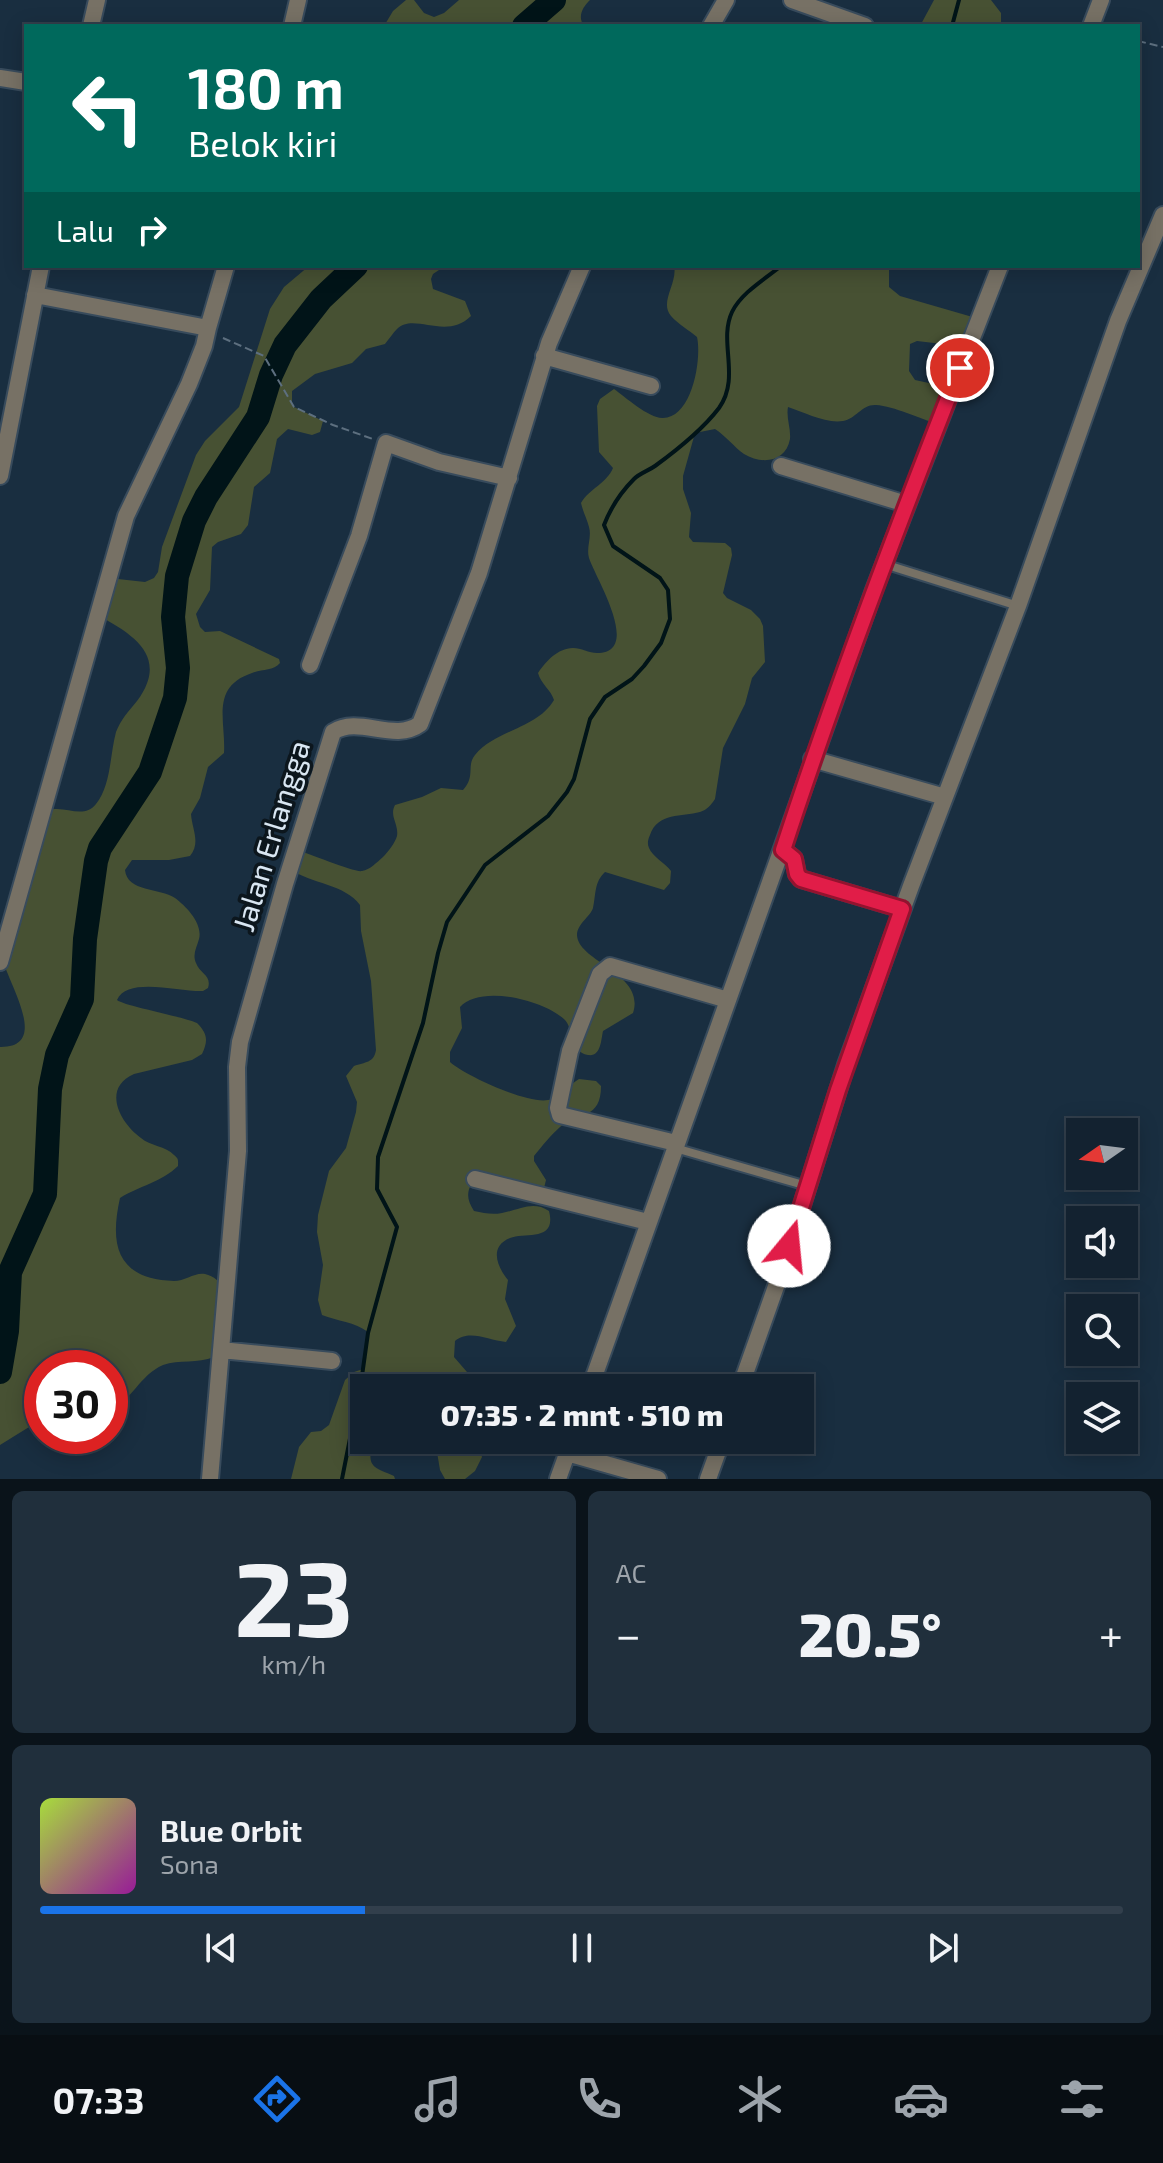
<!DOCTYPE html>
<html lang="id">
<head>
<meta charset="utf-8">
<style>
	:root { --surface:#132230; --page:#202f3c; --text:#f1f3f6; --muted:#9da4ab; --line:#323f4c; --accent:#1a73e8 }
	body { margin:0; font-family:"Exo 2",sans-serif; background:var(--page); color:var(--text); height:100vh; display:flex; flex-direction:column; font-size:30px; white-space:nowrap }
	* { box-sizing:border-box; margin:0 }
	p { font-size:26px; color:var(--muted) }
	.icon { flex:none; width:44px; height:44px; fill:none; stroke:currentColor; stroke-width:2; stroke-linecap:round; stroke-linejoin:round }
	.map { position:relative; height:1479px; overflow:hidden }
	.details { display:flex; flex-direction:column; gap:12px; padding:12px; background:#0a131a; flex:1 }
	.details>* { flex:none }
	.guide { position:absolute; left:24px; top:24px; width:1116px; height:244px; border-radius:0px; box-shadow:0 4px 20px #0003,0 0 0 2px var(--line); background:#00695c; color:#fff; overflow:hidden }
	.needle { width:52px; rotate:256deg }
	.buttons { position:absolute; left:1066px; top:1118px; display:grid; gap:16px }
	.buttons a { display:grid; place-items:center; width:72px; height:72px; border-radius:0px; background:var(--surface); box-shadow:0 4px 20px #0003,0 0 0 2px var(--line); font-size:40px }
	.speed { position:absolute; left:24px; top:1350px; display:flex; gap:16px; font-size:40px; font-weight:700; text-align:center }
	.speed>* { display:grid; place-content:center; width:104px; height:104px; border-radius:50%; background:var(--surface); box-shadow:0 4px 20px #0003,0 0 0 2px var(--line); line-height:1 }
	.speed .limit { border:12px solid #d22; background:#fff; color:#111 }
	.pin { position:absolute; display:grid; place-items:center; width:68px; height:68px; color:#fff; margin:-34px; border:4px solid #fff; border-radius:50%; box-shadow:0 2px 8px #0007 }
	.me { position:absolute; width:88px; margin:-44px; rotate:17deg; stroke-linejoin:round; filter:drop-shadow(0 0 6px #0008) }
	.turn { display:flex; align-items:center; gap:28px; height:168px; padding:0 32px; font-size:36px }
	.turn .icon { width:104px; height:104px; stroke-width:2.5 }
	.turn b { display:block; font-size:56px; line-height:68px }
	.then { display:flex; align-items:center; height:76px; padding:0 32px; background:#0003; gap:16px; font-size:30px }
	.big { font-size:60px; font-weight:800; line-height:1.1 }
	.details .tile { flex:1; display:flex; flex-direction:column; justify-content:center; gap:12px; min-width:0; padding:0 28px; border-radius:12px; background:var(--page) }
	.details .dial { align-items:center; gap:0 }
	.dial b { font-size:104px; line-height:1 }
	.song { display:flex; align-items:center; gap:24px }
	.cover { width:96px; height:96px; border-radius:12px; background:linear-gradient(135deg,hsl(80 70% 55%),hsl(300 70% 35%)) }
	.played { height:8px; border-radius:4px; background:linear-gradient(90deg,var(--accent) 30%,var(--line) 30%) }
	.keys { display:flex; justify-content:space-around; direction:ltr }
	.heat { display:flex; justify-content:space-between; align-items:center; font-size:44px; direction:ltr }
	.details .tiles { flex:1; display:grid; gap:12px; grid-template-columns:1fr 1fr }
	.tile:last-child { grid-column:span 2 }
	.trip { position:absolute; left:350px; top:1374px; width:464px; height:80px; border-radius:0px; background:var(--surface); box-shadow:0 4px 20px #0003,0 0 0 2px var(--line); font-weight:800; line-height:80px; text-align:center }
	.menu { display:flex; height:128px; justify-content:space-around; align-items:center; background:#080e13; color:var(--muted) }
	.menu .icon { width:56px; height:56px }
	.menu .current { color:var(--accent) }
	.menu b { font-size:36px; color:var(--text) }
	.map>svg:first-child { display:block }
	.green { fill:#475133 }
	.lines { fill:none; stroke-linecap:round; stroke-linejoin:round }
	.stream { stroke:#011418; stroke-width:4 }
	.river { stroke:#011418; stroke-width:24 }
	.lane-casing { stroke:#384b5c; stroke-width:12 }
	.street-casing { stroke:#384b5c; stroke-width:20 }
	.path { stroke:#5d6f7f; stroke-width:2; stroke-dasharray:8 4; stroke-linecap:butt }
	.lane { stroke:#777165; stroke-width:8 }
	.street { stroke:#777165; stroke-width:16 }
	.route-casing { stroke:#92132f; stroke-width:20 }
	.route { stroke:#e11d48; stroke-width:14 }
	.labels { text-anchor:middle; stroke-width:7; stroke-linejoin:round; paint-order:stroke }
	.street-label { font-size:30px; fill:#d9e6f2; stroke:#0c161d }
</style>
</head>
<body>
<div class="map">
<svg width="1163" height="1479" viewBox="0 0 1163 1479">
	<rect width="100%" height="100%" fill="#192e40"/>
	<path class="green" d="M406,0H414L424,13L434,17L444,13L459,0H590C583,7 577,16 584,26H384L393,11Z
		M934,0H991L1001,13V26H920Z
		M309,266H445L433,274L431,279L433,289L465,301L471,316C446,341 414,312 397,329C393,333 389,339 385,344L366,349L352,363L315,374L292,391V403L294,407L323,421L320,432L312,435L288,429L277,439L270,473L254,487L248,525L241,534L218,542L212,547L210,590L196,614L200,627L205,632L220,631L279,659L280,663C273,671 262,669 252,673C210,687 226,721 224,753L208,767L200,798L191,814C192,829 201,843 190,856L169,860H132L125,870C127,892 160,888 175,898C187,907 203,924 199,939C197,947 192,954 196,963C200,974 212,975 208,988L203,991C180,992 127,976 117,1000C124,1006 181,1016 197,1023C208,1034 208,1041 202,1054L192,1060L134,1074C102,1088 119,1122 141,1138C150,1146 166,1146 174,1155C179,1159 178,1160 178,1166C162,1182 139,1186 120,1198C109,1247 118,1279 174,1281C185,1281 195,1272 205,1274C214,1276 220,1282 226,1289L214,1357C198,1364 179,1359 163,1365C140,1375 132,1400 110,1411V1368H42V1419L0,1445V1047C54,1048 3,976 2,955C1,947 8,934 10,926C21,888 32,850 43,813C47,811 51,809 55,809C69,808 85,818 96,804C111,786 110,754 116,732C121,719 128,712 137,701C169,658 135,635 99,616L109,578L145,582L154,578L158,572L162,547L196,455L205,441L239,407L270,309L284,287Z
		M674,266H889V287L900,296L976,318L968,347L917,341L910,344L909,371L915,380L952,388L938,424C920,419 894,406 876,405C862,404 856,419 843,421C826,424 804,412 788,407C786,418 791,428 790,439C786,462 762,465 744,454C734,447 726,436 715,429L695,433L683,476V489L691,513L689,537L693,542L725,543L731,548L732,555L723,593L727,598L751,610L760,619L763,626L765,662L752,678L745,704L723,748L715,799C711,805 707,810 700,812C682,817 658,812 650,835C648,839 647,844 649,848C652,856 666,864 671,871L670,883L664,890L605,872C594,882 596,895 593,908C590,917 577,924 577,935C578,962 646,973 633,1013L603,1031C601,1040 601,1057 588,1055C570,1052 574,1030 565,1020C545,1000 480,984 460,1007L462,1028L450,1052V1062C466,1076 527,1104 548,1100C560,1099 569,1085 579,1079L596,1081L601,1086C601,1120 579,1111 560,1127C551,1135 542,1146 534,1156V1161L546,1180L544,1188L476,1176C467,1190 465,1197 474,1211C484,1213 492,1215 502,1213C519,1210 533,1200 549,1211C557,1242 525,1232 510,1238C488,1247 498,1268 508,1280L505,1299L516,1326L506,1342C488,1340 469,1329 455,1341L454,1357L467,1372L457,1388H416L417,1383L410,1375L398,1372L385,1376L380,1388H364V1440H372C368,1467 370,1466 394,1476L395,1479H291L299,1447L311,1432L321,1431L329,1425L345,1380L354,1372L363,1369L368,1332C355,1322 337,1321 322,1315L318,1300L323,1265L317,1232L318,1215L329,1171L346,1148L356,1112L357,1102L346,1076L354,1066C365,1062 374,1063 376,1050L371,981L361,931L360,905C345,884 311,884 290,869L296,850C309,853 355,873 362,871C370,870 377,862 383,857C388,852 395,843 397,836C399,824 389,816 395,805L422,797L441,788L463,790C476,776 466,766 475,755C495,730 537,729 554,700C551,690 541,684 538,673C547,660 557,649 573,648C581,648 589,653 597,653C643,653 595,577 589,558C586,548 592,537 589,527C587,519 583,512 581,503C589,489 607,483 613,468L599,452L597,406L600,399L614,389C625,397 650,419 663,418C692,418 702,359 697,337C689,330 679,325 671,316C659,302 678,283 674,266Z
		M420,1440H470L480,1450L482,1457L475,1471L465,1479H445L440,1470L436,1446Z"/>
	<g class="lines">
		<path class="stream" d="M952,26L959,0
			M342,1479L361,1383L368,1333L397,1227L377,1189L378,1157L423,1023L438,953L447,922L485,865L548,816L567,792L574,779L590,719L605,697L632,679L644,666L661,643L670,619L668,590L660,578L613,546L604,525C611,507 621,492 634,479C640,473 648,471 655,466C677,450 703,429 719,408C741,377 718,342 732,312C741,293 765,279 781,266"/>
		<path class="river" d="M524,26L554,0
			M0,1372L7,1331L10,1272L45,1194L50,1089L57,1055L82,999L85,939L96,861L100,848L150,772L175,698L178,668L173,617L177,576L194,521L206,497L258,417L271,375L285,345L321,299L356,266"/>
		<g class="lane-casing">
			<path id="lane" d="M884,564L1018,606
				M675,1148L807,1186"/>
		</g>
		<g class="street-casing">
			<path id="street" d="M792,0L865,26
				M91,26L97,0
				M292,26L298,0
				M711,26L726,0
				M1091,26L1101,0
				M0,78L26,82
				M35,295L208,328L226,266
				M544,356L651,386
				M781,466L906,504
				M0,476L41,266
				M310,665L359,536L386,443L439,462L509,478
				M812,759L945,797
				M783,850L794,859L797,874L801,879L902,909
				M0,962L126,516L189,384L204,346L208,328
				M676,1143L560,1115L558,1108L570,1051L600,974L610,966L728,1000
				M475,1179L648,1222
				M221,1350L332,1361
				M590,1388L874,590L1000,266
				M740,1388L780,1275L846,1065L911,886L1018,606L1118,321L1163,215
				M567,1453L658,1479
				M210,1479L238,1151L237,1067L240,1042L285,884L333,732C359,715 394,743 420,724L479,573L549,343L582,266
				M558,1479L572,1440
				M708,1479L722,1440"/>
		</g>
		<path class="path" d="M1138,41L1163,47
			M223,338L264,356L294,407L333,425L373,439"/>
		<use href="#lane" class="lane"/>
		<use href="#street" class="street"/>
	</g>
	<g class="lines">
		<g class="route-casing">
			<path id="route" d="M789,1246L838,1090L902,909L801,879L797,874L794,859L783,850C836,687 897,527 960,368"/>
		</g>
		<use href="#route" class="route"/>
	</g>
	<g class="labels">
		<g class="street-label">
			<text transform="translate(272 836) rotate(-73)" y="10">Jalan Erlangga</text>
		</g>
	</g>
</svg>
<div class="buttons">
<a><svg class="needle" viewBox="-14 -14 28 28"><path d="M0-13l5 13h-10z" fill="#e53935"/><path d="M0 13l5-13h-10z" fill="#9da4ab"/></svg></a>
<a><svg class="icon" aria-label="sound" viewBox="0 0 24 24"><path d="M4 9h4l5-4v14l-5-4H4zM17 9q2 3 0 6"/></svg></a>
<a><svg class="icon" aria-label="search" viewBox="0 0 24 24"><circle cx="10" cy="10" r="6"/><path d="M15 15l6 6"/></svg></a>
<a><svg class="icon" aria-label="layers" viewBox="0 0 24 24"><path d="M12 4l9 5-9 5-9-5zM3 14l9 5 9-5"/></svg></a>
</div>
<div class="speed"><div class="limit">30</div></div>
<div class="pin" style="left:960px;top:368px;background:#d93025"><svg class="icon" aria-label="arrive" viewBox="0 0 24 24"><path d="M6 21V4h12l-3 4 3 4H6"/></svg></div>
<svg class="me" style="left:789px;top:1246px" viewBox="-20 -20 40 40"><circle r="19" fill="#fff"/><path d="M0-13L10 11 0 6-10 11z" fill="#e11d48"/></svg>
<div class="trip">07:35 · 2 mnt · 510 m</div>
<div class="guide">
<div class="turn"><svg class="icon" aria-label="left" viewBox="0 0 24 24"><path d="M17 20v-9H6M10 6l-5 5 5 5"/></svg><div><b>180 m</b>Belok kiri</div></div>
<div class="then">Lalu<svg class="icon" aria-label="right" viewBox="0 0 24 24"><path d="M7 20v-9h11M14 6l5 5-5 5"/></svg></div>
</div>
</div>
<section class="details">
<div class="tiles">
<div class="tile dial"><b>23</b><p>km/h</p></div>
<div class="tile"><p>AC</p>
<div class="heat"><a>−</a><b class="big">20.5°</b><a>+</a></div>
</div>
<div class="tile">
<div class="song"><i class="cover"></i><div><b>Blue Orbit</b><p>Sona</p></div></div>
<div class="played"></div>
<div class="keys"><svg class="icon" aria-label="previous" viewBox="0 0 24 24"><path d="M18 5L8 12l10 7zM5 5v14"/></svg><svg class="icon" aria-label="pause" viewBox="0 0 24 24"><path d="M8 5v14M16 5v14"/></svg><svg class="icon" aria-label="next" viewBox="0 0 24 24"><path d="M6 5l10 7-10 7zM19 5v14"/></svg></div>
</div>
</div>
</section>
<nav class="menu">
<b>07:33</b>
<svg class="icon current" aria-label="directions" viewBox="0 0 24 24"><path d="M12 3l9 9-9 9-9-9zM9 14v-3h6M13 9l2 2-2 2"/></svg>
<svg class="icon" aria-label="music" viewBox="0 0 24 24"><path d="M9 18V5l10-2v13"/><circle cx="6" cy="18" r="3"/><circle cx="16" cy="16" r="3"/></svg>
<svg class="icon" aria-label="phone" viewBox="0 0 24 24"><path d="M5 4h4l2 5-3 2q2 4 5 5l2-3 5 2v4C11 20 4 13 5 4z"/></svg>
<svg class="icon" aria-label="climate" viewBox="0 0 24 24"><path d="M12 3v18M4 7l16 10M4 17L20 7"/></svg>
<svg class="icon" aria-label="car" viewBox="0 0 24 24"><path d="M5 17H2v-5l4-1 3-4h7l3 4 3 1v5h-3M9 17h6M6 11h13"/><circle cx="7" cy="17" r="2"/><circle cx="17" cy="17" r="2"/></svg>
<svg class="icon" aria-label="filters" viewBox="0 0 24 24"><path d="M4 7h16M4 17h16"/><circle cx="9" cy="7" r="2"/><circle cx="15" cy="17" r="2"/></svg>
</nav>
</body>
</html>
